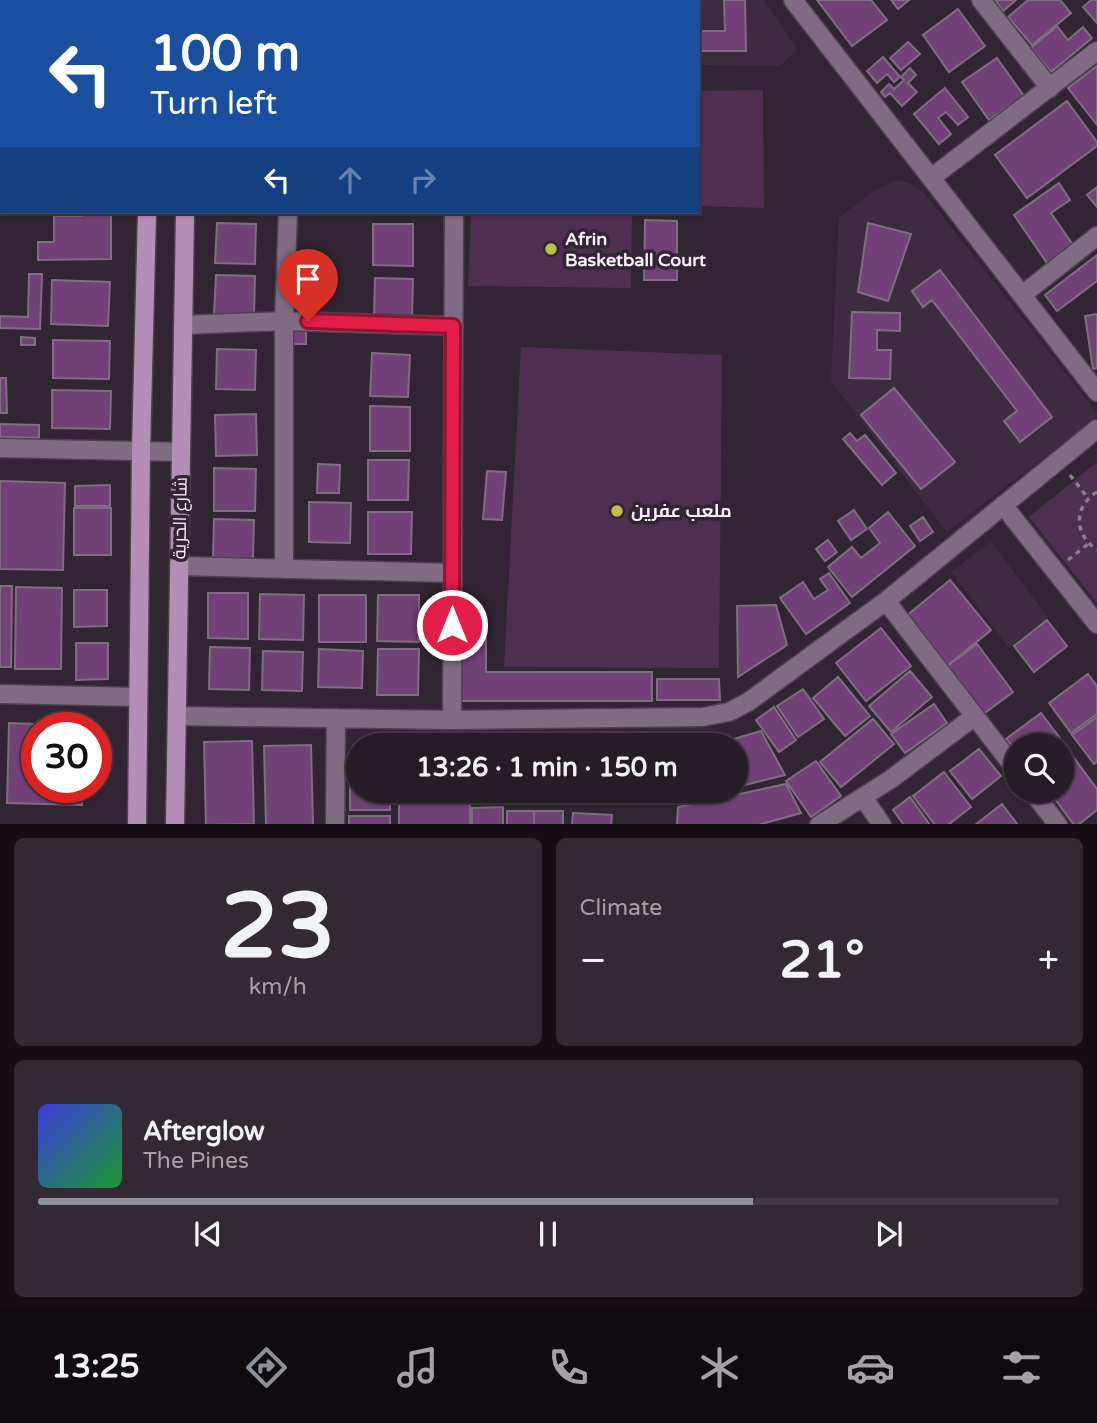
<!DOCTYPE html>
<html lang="en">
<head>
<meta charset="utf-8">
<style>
	:root { --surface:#261c26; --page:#322932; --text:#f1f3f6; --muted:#a4a1a7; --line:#423a43; --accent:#8c9099 }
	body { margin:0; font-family:"Varela Round",Cairo,sans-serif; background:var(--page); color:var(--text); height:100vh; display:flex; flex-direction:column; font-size:26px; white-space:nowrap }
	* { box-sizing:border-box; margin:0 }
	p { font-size:23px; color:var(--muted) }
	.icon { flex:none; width:38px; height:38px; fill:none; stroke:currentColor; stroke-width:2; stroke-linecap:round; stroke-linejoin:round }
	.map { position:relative; height:824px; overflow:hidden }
	.panel { display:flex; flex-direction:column; gap:14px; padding:14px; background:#150f15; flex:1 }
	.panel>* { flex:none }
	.hud { position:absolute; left:0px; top:0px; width:700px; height:214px; box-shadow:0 2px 5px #0004,0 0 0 2px var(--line); background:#1a4fa0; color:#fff; overflow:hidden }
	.fabs { position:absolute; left:1004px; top:733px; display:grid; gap:14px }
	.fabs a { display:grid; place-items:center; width:70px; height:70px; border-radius:50%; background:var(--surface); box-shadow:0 2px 5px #0004,0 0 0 2px var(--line); font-size:35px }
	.speed { position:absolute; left:21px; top:712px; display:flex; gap:14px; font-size:35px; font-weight:700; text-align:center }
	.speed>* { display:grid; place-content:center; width:91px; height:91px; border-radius:50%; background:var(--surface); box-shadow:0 2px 5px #0004,0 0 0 2px var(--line); line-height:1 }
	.speed .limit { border:10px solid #d22; background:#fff; color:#111 }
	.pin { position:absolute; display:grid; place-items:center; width:60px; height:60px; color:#fff; margin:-72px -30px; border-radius:50% 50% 50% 0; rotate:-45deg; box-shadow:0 0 7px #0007 }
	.pin .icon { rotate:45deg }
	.me { position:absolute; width:77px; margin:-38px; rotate:0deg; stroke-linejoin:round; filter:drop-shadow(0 0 5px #0008) }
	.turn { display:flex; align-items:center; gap:24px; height:147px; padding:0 35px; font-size:32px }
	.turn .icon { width:91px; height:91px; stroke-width:2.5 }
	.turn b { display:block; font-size:49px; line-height:60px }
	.lanes { display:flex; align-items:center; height:66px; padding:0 35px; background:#0003; justify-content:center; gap:35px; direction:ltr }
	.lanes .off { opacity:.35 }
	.big { font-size:52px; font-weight:800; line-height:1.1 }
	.panel .card { flex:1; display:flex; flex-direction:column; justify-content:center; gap:10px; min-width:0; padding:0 24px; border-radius:10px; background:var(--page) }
	.panel .dial { align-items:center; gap:0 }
	.dial b { font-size:91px; line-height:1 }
	.song { display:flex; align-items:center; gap:21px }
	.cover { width:84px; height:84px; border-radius:10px; background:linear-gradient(135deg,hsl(240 70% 55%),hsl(130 70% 35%)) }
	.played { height:7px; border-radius:4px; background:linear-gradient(90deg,var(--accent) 70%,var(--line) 70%) }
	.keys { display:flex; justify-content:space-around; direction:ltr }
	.heat { display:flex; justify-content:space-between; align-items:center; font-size:38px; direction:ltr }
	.panel .tiles { flex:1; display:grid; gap:14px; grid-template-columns:1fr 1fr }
	.card:last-child { grid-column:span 2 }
	.trip { position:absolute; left:346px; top:733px; width:402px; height:70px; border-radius:35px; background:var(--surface); box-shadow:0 2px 5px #0004,0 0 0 2px var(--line); font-weight:800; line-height:70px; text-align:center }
	.tabs { display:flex; height:112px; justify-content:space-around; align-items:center; background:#0f0b0f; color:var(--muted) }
	.tabs .icon { width:49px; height:49px }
	.tabs .selected { color:var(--accent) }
	.tabs b { font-size:32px; color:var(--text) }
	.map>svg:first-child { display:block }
	.built { fill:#3d2c3f }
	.green { fill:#4e2f52 }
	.building { fill:#714077; stroke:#7d6e7f; stroke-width:2 }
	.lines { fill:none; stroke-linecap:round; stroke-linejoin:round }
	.street-casing { stroke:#4e414f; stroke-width:21 }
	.secondary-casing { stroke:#4e414f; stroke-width:21 }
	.path { stroke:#897e8a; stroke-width:3.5; stroke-dasharray:5 5; stroke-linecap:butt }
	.street { stroke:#816b84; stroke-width:18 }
	.secondary { stroke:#b38fb7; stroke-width:18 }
	.route-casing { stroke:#92132f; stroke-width:18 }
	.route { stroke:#e11d48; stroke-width:12 }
	.poi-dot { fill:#b8c146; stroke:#322533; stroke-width:2.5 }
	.labels { text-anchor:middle; stroke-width:7; stroke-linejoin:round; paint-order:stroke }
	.poi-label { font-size:18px; font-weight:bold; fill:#f9f0f9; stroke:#322533; text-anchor:start }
	.street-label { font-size:18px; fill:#f9f0f9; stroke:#322533 }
</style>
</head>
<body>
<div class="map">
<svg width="1097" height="825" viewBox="0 0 1097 825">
	<rect width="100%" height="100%" fill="#322533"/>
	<path class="built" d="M476,0H764L797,49L780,66L698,65V2H476Z
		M897,180L909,183L924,193L1097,413V417L947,532L831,381L839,218L872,192Z
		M991,542L1048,617L1009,648L951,572Z"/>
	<path class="green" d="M763,90L764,208L698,206V91Z
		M471,212H632L631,288L468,286Z
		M521,347L722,355L719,668L504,667Z
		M1097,462V603L1029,517Z"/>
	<path class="building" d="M724,0H745L746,51H698V31H725Z
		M817,0H871L887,20L852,46Z
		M891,0H909L898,9Z
		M995,0H1016L1003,11Z
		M1028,0H1060L1071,13L1032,45L1008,17Z
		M1091,0H1097V23L1083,7Z
		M958,9L985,46L949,72L923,35Z
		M1057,26L1068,40L1083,27L1092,38L1051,72L1031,48Z
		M908,42L920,54L901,70L890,58Z
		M883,57L900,77L894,82L887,74L877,83L867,71Z
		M997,58L1024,96L989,120L962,82Z
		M1097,66V125L1068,88Z
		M910,68L916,75L908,83L917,92L902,106L890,93L885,97L881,92L889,84L894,89L904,80L901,77Z
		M945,88L968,117L958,125L946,112L938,118L951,134L939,144L914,114Z
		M1067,101L1097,142V146L1027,198L995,155Z
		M1059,183L1070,200L1051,213L1073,245L1047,263L1014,215Z
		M1097,187V207L1087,195Z
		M82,212H91V215H111V259L38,260V242H54V216H82Z
		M645,220L677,221V280H644Z
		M217,223L256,224L255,264L215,263Z
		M868,223L911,234L888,301L858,292Z
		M373,224H413V266L373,265Z
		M1097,255V281L1057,311L1045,295Z
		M940,270L1052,417L1020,442L1004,421L1017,411L932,300L923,307L912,291Z
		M29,274H42L40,329L0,328V316L28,317Z
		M216,275L255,276L254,316L214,315Z
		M375,278L413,279L412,318L374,317Z
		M52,280L110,282L108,326L51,324Z
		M852,312L900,313V331L877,330V350H891L890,379L849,378Z
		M1097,314V368L1093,369L1085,316Z
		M292,330H306V344H292Z
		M21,337L35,338V345H21Z
		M53,340L110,341L109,379L53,378Z
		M217,349L256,350L255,390L216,389Z
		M372,353L410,355L408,397L370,396Z
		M0,378H6L7,413H0Z
		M894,388L955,462L921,489L861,415Z
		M52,390L111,391L110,429L52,428Z
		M370,406L410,407V451H370Z
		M256,414L257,455L216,456L215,415Z
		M0,424L39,425V438L0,437Z
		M850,433L857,441L865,435L896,473L882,485L843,439Z
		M368,460H409L408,500H368Z
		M318,464L340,465L339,493H317Z
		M214,468L256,469L255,511H214Z
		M487,471L506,472L502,520L483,519Z
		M0,481L65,483L63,570L0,569Z
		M110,485V506H75V486Z
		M309,502L351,503L350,543L309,542Z
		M74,508H111V555H74Z
		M854,510L867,529L851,540L838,521Z
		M368,512H412L411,554H368Z
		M888,512L915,546L852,597L828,567L852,547L861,558L880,543L869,528Z
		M923,517L933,532L920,541L910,526Z
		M214,519L254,520L253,560L213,559Z
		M828,540L837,552L825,561L816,549Z
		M829,573L850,603L806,634L780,598L803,582L814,599L828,590L820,579Z
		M950,580L991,630L946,667L905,617Z
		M0,586H12L11,667H0Z
		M16,587L62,588L61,669H15Z
		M74,590H107V626L74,627Z
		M208,593H248V639L208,638Z
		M260,594L304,595L303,640L259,639Z
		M319,595H366V642H319Z
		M378,595H419V642L377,641Z
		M776,605L787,645L738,677L737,606Z
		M1047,620L1067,646L1034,672L1014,646Z
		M457,624H486V672H652V701H457Z
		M881,628L911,666L866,701L836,663Z
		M76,643H108V679L76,680Z
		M977,644L1013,692L982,715L946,667Z
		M210,647L250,648L249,690L209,689Z
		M319,649L363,651L362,688L318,687Z
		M378,649H419L418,695H377Z
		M263,651L303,652L302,691L262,690Z
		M910,671L932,697L891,732L869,706Z
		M1088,674L1097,686V714L1071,733L1049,703Z
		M838,677L870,716L845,736L813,698Z
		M657,679H719L720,700H657Z
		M803,689L824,719L798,737L777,706Z
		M934,704L947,723L905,753L891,734Z
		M774,707L796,740L779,752L756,720Z
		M1041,713L1060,738L1050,746H1017V752L1006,739Z
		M1097,717V762L1094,764L1072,735Z
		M873,719L894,744L841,787L820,762Z
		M9,723L92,726V728H37V788H82V805L7,803Z
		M761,731L785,775L737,787V746H710Z
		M1060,739L1097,789V810L1078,825H1074L1049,791H1062V746H1051Z
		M252,741L254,824L206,825L204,742Z
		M311,745L313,825H266L264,746Z
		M979,749L1001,776L972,799L950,771Z
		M816,761L841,796L811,817L786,781Z
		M944,772L971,807L948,825H935L913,796Z
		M350,776H359V791H390V810H350Z
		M786,784L801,813L758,825H677L678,807Z
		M395,791H505V799L395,798Z
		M613,791H671V796L613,797Z
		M681,791H721L680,801Z
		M910,797L930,825H904L893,810Z
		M399,803H470V825H399Z
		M1002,804L1018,825H975Z
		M503,807V825H472V808Z
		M507,811H534V825H507Z
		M534,811H563V825H534Z
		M573,813L612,815L611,825H572Z
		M349,816H390V825H349Z"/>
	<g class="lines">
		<g class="street-casing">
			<path id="street" d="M793,0L1097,392
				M981,0L1050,88
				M455,2V0
				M0,133H2
				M931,178L1097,51
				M1022,295L1097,236
				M183,325L284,321L453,326
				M0,448L181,452
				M1003,505L1097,624
				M179,566L452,573
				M284,569V321L288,212
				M886,601L1017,771
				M0,694L138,697
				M177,716L452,720L702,717L729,712L748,702L886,601L1097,429
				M452,720L454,212
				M1032,791L1058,825
				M863,797L882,825
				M335,825L336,718
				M819,825L891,779L975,716"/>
		</g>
		<g class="secondary-casing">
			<path id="secondary" d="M150,2V0
				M189,2V0
				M137,825L141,451L147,212
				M175,825L185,212"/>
		</g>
		<path class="path" d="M1070,475L1088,498
			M1097,492C1073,507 1074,534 1097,550
			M1068,560L1088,544"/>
		<use href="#street" class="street"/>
		<use href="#secondary" class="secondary"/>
	</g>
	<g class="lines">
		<g class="route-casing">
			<path id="route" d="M308,321L453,326L452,625"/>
		</g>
		<use href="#route" class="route"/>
	</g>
	<g class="poi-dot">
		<circle cx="551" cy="249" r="7"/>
		<circle cx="617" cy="511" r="7"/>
	</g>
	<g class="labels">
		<g class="poi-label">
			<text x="565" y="245">Afrin<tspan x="565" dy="21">Basketball Court</tspan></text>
			<text x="631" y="517">ملعب عفرين</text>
		</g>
		<g class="street-label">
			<text transform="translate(180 518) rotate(-89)" y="6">شارع الحرية</text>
		</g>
	</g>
</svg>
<div class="fabs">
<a><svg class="icon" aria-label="search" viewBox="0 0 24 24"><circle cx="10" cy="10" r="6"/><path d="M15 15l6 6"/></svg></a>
</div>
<div class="speed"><div class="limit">30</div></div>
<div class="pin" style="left:308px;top:321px;background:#d93025"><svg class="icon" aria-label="arrive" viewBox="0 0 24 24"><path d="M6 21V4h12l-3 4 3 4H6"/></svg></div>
<svg class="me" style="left:452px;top:625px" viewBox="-20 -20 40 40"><circle r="17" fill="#e11d48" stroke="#fff" stroke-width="3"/><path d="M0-11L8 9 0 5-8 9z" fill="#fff"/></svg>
<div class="trip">13:26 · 1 min · 150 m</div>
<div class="hud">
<div class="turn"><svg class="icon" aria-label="left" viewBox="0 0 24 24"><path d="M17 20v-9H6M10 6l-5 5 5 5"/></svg><div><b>100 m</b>Turn left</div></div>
<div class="lanes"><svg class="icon" aria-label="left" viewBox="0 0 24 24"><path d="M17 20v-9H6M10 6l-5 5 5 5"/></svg><svg class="icon off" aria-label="ahead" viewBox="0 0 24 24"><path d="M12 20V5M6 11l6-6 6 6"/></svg><svg class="icon off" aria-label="right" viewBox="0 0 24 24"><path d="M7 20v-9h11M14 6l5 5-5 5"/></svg></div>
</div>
</div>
<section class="panel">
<div class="tiles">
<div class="card dial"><b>23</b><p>km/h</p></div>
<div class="card"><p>Climate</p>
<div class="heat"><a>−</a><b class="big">21°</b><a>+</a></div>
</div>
<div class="card">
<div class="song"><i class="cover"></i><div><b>Afterglow</b><p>The Pines</p></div></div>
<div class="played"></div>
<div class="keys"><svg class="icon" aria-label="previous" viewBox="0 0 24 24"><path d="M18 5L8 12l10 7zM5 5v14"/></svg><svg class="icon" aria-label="pause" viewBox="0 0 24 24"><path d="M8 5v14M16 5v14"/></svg><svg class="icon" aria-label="next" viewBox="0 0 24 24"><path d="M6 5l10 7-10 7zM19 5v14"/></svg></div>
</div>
</div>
</section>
<nav class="tabs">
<b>13:25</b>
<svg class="icon selected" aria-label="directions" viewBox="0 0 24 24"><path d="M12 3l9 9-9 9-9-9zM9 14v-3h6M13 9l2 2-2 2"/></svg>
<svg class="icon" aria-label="music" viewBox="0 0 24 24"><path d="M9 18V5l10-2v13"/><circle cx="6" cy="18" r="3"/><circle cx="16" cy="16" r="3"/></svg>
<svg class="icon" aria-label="phone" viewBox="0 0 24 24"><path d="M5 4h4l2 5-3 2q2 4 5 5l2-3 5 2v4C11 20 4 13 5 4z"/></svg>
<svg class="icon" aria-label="climate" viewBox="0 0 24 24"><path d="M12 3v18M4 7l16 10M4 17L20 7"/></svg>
<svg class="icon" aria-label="car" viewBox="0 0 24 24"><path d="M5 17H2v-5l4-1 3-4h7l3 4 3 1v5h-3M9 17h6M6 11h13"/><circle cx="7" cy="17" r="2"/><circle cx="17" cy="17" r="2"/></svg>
<svg class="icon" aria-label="filters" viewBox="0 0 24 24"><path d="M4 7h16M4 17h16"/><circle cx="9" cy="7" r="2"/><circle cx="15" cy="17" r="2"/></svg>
</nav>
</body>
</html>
